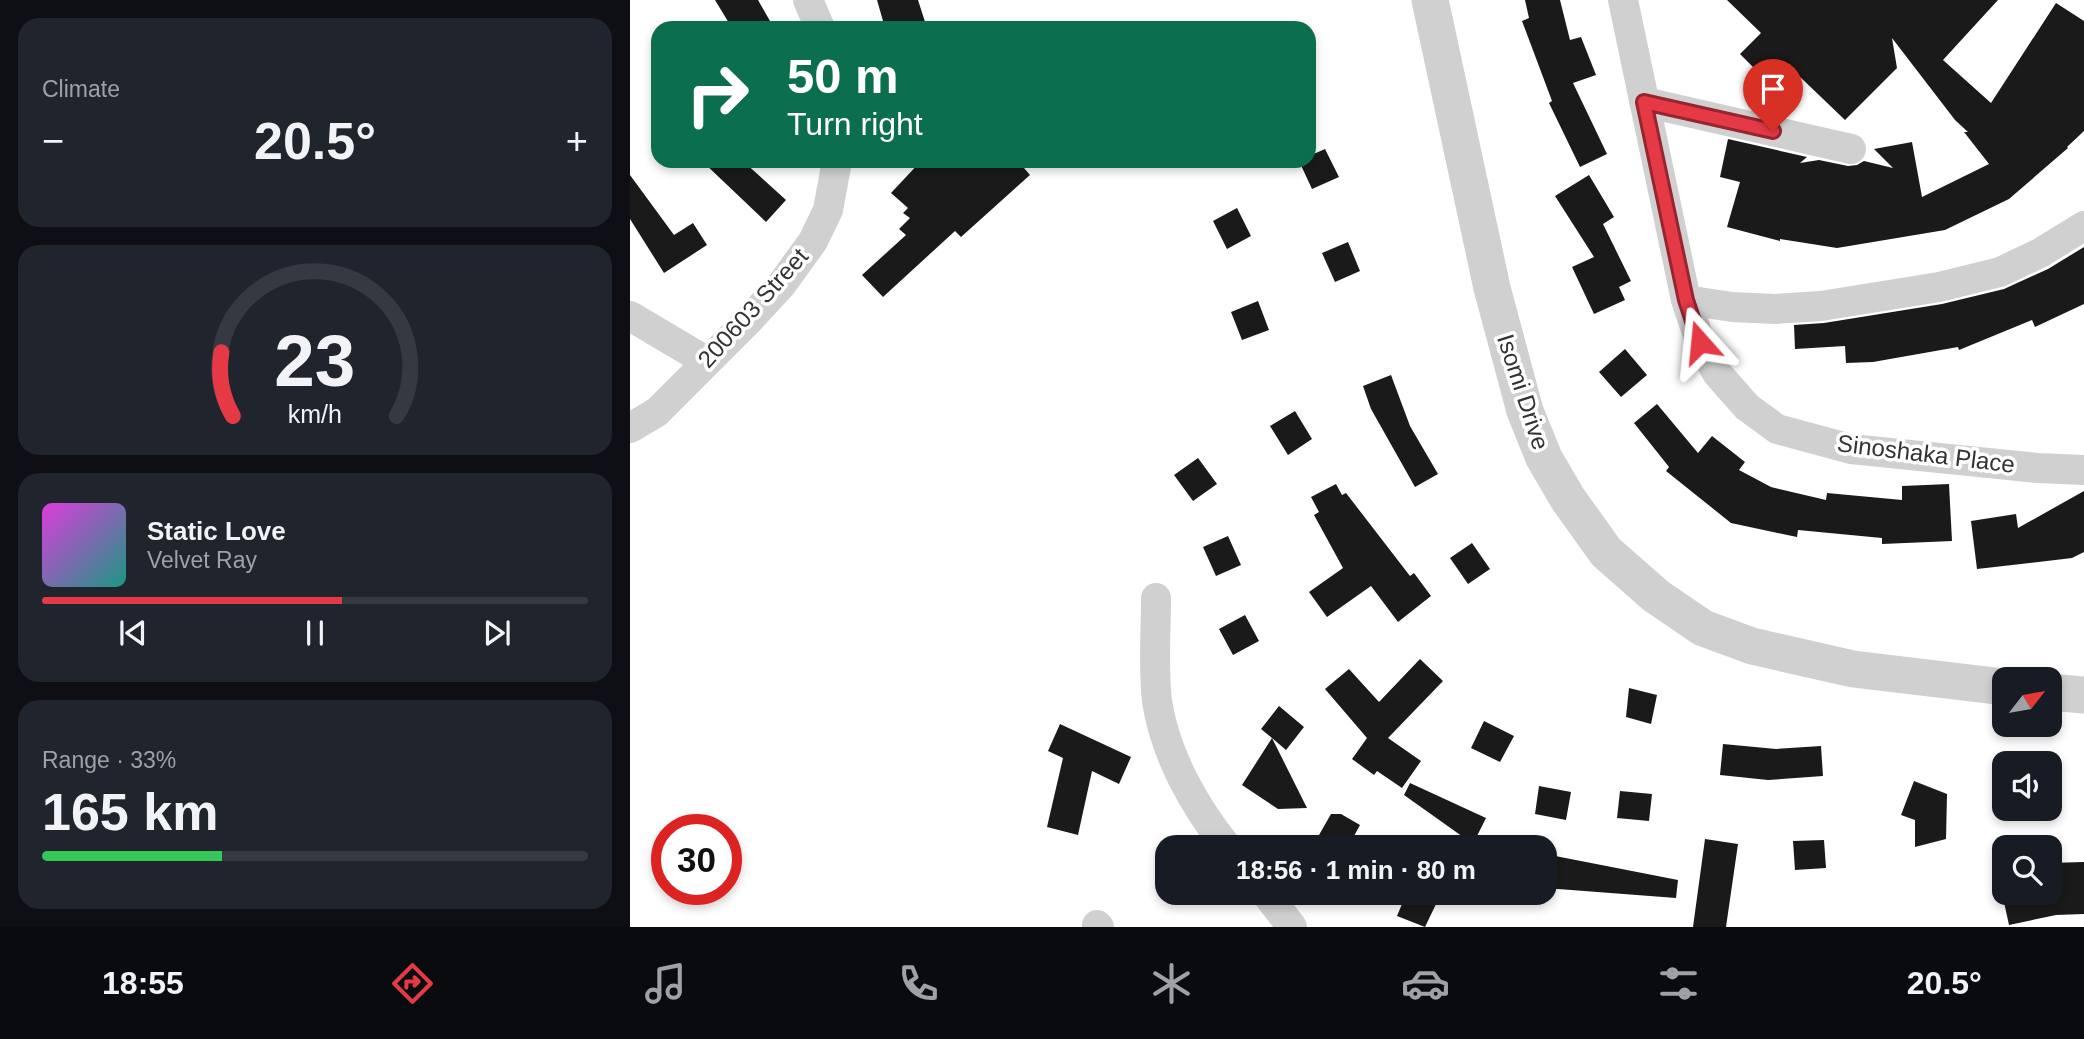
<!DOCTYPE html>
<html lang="en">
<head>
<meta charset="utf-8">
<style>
	:root { --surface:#171b24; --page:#20242c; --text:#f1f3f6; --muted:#9ea1a6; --line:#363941; --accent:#e63946 }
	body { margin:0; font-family:Helvetica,sans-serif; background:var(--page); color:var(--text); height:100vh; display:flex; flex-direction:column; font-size:26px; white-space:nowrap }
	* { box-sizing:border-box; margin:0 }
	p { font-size:23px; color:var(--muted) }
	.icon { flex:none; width:38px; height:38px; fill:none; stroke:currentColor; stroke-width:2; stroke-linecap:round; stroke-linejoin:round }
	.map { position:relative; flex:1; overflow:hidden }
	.side { display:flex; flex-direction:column; gap:18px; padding:18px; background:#0d0f14; width:630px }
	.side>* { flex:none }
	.hud { position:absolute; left:21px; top:21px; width:665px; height:147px; border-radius:21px; box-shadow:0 4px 10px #0003; background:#0b6e4f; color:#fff; overflow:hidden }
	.needle { width:46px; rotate:59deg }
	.buttons { position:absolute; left:1362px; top:667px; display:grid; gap:14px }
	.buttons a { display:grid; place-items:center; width:70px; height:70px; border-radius:14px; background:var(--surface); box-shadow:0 4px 10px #0003; font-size:35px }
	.speed { position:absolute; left:21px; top:814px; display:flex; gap:14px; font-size:35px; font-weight:700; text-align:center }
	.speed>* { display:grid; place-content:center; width:91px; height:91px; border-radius:50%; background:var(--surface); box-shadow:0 4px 10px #0003; line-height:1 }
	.speed .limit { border:10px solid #d22; background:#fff; color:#111 }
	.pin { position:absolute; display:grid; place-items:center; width:60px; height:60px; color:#fff; margin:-72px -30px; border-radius:50% 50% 50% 0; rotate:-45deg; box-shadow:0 0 7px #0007 }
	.pin .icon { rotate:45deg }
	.me { position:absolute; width:77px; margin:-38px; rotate:342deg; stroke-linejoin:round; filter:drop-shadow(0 0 5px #0008) }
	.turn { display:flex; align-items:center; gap:24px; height:147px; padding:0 21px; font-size:32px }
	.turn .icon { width:91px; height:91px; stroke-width:2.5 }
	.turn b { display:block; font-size:49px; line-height:60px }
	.big { font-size:52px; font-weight:700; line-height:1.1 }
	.side .card { flex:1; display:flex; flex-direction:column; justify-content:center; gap:10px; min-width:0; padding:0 24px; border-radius:21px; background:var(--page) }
	.side .dial { align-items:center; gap:0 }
	.dial svg { height:182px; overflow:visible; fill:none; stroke:var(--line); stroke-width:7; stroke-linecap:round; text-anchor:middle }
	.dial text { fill:var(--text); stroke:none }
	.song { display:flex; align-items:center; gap:21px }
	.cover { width:84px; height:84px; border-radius:10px; background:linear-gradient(135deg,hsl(300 70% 55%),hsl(170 70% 35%)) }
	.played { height:7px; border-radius:4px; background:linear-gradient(90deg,var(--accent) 55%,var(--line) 55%) }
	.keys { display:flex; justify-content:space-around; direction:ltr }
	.heat { display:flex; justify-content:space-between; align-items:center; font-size:38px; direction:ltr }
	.charge { height:10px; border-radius:5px; background:linear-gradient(90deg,#34c759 33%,var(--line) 0) }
	.trip { position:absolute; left:525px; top:835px; width:402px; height:70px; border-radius:21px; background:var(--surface); box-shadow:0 4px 10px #0003; font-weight:700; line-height:70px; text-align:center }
	.tab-bar { display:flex; height:112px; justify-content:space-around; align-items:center; background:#090b0e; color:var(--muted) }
	.tab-bar .icon { width:49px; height:49px }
	.tab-bar .selected { color:var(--accent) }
	.tab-bar b { font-size:32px; color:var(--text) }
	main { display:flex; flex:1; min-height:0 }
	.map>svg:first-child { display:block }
	.building { fill:#1a1a1a }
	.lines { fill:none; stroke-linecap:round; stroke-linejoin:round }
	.minor { stroke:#d0d0d0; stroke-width:30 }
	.tertiary { stroke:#d0d0d0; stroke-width:37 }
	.route-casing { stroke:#96252e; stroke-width:18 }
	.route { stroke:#e63946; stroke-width:12 }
	.labels { text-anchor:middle; stroke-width:7; stroke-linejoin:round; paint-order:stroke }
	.street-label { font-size:24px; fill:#333; stroke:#fff }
</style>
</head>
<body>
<main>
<section class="side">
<div class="card"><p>Climate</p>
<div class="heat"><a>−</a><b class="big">20.5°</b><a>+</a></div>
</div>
<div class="card dial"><svg viewBox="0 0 100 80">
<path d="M14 69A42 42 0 1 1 86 69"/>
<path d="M14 69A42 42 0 0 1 9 41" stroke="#e63946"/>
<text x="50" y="56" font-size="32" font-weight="700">23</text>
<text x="50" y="72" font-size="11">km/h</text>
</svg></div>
<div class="card">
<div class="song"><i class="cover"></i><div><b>Static Love</b><p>Velvet Ray</p></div></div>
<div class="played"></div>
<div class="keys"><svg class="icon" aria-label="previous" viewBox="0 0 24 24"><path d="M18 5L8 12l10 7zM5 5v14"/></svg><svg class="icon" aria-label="pause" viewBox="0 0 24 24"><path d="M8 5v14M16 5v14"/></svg><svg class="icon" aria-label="next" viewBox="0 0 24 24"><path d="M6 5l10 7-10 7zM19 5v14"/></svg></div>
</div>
<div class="card"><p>Range · 33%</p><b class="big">165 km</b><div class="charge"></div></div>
</section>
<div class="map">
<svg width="1454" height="927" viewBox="0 0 1454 927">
	<rect width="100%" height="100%" fill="#fff"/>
	<path class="building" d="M85,0H128L144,28H102Z
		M247,0H288L297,28H255Z
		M895,0H930L940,40L951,37L966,75L943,83L977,154L950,167L919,103L922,101L892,21L899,18Z
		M1097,0H1368L1313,60L1361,103L1426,3L1454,21V131L1437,147L1438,148L1379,199L1315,230L1207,248L1150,239V241L1097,227L1110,182L1090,177L1098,139L1177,157L1170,163L1189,160L1218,166L1227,165L1234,161L1263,168L1244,149L1282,142L1292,197L1359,164L1334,132H1338L1325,120L1262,38L1267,68L1215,120L1167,74L1149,93L1110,54L1131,33Z
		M695,149L709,177L682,189L669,161H679V156Z
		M72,161H113L156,200L136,222Z
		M291,161H388L400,175L331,237L325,231L253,297L232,275L276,235L269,229L280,218L273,213L278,208L261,193Z
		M0,175L44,235L63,223L77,245L34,273L0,219Z
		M959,175L984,217L973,224L1001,281L989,287L995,300L964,314L942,267L964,257L925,196Z
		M607,208L621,236L597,249L583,221Z
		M718,242L730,271L705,282L692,253Z
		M1454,247V304L1405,327L1402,320L1329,350L1328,347L1243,362L1216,363L1215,346L1165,349L1164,325L1194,323L1312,304L1374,289L1418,269Z
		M628,301L639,330L612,340L601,312Z
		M995,349L1017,375L991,397L969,372Z
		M761,375L780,426L808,474L785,487L741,409L733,386Z
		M1027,404L1068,453L1082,436L1115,462L1109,470L1141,487L1196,500L1197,493L1272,500V486L1319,484L1322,541L1252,544V538L1168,530L1167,537L1101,523L1036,471L1039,467L1004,423Z
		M665,411L682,439L658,455L640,426Z
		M568,458L587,484L563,501L544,475Z
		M706,484L712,495L716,493L780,576L784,573L801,596L768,622L741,586L697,617L679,592L713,568L684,515L689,512L681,497Z
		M1454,491V552L1442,558L1347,569L1341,521L1386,514L1388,528Z
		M598,536L611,565L586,576L573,547Z
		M842,543L860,569L838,584L820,558Z
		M615,615L629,641L603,655L589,629Z
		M790,659L813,681L758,738L791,761L772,788L747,771L744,775L722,759L737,738L695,689L719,669L749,702Z
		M999,688L1027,695L1021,724L996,717Z
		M649,706L674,727L656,750L642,738L677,808L648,809L612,785L642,738L631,729Z
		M854,721L884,736L870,762L841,748Z
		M430,724L501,757L489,784L462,771L448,835L417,827L433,758L418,751Z
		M1093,744L1146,749L1191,746L1193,776L1138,780L1090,775Z
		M1284,781L1317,794L1316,839L1285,847V820L1271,815Z
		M780,783L856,818L843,844L774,795Z
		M909,786L941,792L936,820L905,814Z
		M990,791L1022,794L1019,821L987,818Z
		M701,814H711L730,825L718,847H710L689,835Z
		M1075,839L1108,844L1096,927H1063Z
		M1194,840L1196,868L1165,870L1163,841Z
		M915,854L1048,880L1046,898L915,888Z
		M1454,862V914L1426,915L1379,925L1374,902L1370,903L1364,872L1374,870V892H1419V863Z
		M777,892H786L807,902L795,927L767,916Z"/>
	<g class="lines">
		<path class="minor" d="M178,0L190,28
			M993,0L1056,300L1070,342L1087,373L1117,407L1147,429L1221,449L1407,468L1454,470
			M1014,102L1221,149
			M1056,300L1102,307L1145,309L1191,306L1309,287L1370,272L1410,253L1454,226
			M0,316L76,361
			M0,428L27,412L117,322L152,284L183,241L198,210L207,161
			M526,598C526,632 523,667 527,701C535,754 564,806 597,847
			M635,892L662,927
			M467,925L469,927"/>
		<path class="tertiary" d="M800,0L862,288L895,411L914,458L938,499L976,552L1026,596L1073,628L1122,646L1223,669L1374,687
			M1419,692L1454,695"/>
	</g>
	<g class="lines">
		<g class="route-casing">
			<path id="route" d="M1070,342L1056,300L1014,102L1143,131"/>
		</g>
		<use href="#route" class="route"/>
	</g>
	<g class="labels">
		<g class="street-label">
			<text transform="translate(123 308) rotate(-48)" y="8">200603 Street</text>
			<text transform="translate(893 392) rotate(72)" y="8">Isomi Drive</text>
			<text transform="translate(1296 454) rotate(7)" y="8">Sinoshaka Place</text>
		</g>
	</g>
</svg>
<div class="buttons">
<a><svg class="needle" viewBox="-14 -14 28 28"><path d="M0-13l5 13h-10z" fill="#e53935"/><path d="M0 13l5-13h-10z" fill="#9ea1a6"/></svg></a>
<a><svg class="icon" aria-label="sound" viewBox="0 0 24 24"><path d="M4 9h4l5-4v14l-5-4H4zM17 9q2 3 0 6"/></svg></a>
<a><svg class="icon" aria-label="search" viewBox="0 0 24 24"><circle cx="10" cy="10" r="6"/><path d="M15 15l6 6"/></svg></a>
</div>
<div class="speed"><div class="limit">30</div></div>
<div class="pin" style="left:1143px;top:131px;background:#d93025"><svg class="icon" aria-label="arrive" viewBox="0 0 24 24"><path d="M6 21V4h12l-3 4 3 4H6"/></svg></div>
<svg class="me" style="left:1070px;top:342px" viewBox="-20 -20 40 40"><path d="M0-17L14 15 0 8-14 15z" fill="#e63946" stroke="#fff" stroke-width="4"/></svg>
<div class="trip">18:56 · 1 min · 80 m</div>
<div class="hud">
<div class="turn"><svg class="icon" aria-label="right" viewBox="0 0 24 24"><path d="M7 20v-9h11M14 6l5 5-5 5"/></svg><div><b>50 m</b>Turn right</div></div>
</div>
</div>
</main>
<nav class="tab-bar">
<b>18:55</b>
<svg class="icon selected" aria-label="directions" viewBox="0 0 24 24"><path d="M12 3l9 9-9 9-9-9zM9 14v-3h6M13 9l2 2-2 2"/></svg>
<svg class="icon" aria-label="music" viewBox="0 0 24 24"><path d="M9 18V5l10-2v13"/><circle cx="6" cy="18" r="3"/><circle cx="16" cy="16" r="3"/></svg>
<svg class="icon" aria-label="phone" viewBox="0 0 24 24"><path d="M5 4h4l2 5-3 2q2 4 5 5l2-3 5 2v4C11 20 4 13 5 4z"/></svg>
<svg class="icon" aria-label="climate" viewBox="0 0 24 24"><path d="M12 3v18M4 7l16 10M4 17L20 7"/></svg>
<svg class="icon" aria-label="car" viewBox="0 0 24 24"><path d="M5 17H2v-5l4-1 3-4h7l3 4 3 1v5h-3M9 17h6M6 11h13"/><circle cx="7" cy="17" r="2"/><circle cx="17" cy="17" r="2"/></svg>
<svg class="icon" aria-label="filters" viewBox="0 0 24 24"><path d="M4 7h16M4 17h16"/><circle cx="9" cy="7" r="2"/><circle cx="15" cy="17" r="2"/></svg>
<b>20.5°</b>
</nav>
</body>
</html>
